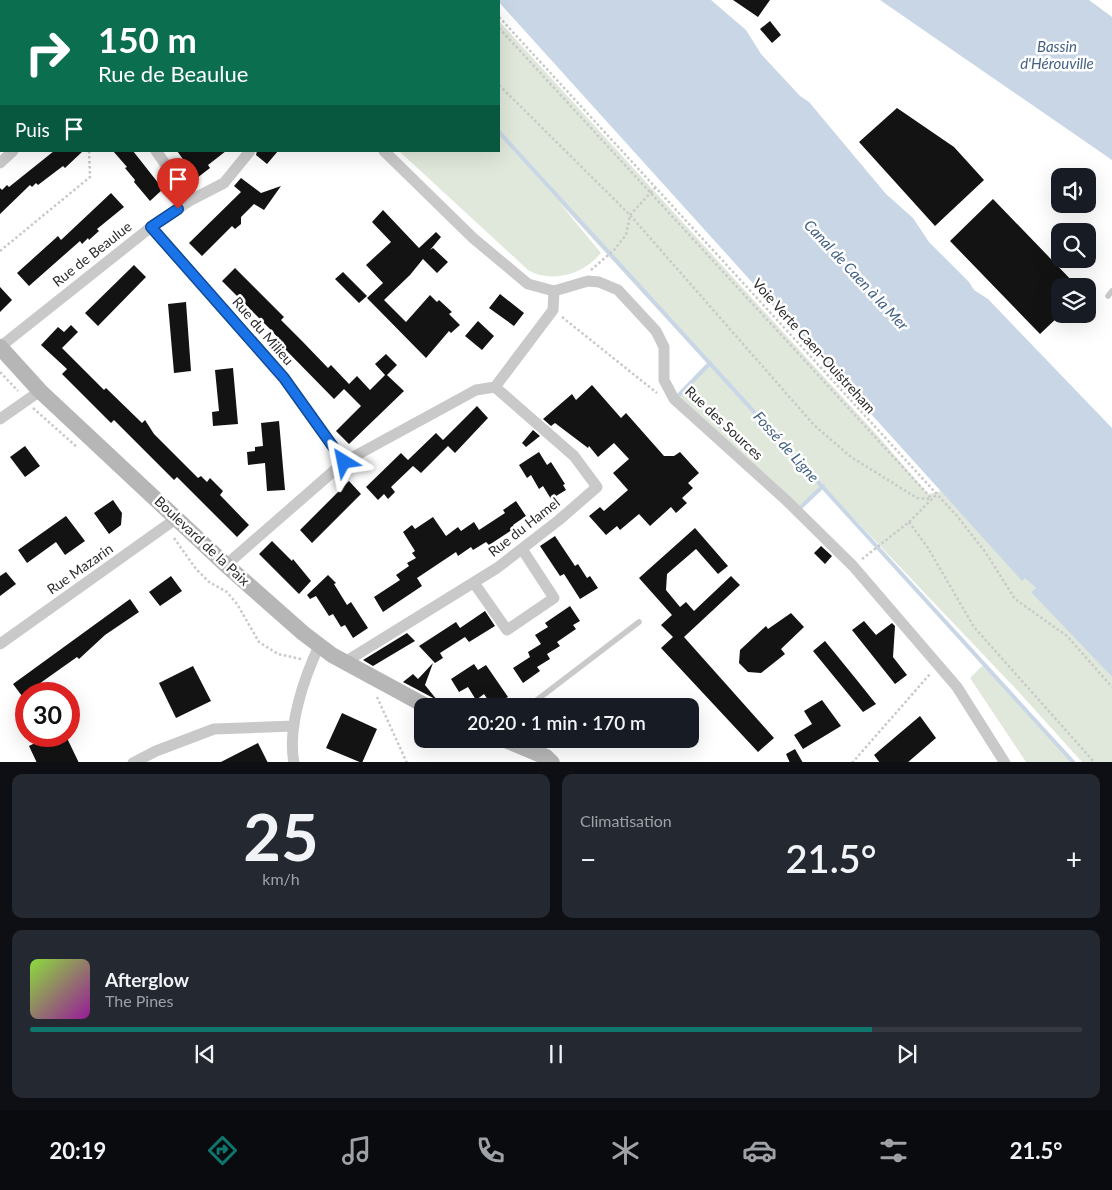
<!DOCTYPE html>
<html lang="fr">
<head>
<meta charset="utf-8">
<style>
	:root { --surface:#171b24; --page:#242831; --text:#f1f3f6; --muted:#9ea1a6; --line:#363941; --accent:#0f766e }
	body { margin:0; font-family:Lato,sans-serif; background:var(--page); color:var(--text); height:100vh; display:flex; flex-direction:column; font-size:19px; white-space:nowrap }
	* { box-sizing:border-box; margin:0 }
	p { font-size:16px; color:var(--muted) }
	.icon { flex:none; width:28px; height:28px; fill:none; stroke:currentColor; stroke-width:2; stroke-linecap:round; stroke-linejoin:round }
	.map { position:relative; height:762px; overflow:hidden }
	.side { display:flex; flex-direction:column; gap:12px; padding:12px; background:#0d0f14; flex:1 }
	.side>* { flex:none }
	.top-card { position:absolute; left:0px; top:0px; width:500px; height:152px; box-shadow:0 5px 20px #0002; background:#0b6e4f; color:#fff; overflow:hidden }
	.tools { position:absolute; left:1051px; top:168px; display:grid; gap:10px }
	.tools a { display:grid; place-items:center; width:45px; height:45px; border-radius:10px; background:var(--surface); box-shadow:0 5px 20px #0002; font-size:25px }
	.speed { position:absolute; left:15px; top:682px; display:flex; gap:10px; font-size:25px; font-weight:700; text-align:center }
	.speed>* { display:grid; place-content:center; width:65px; height:65px; border-radius:50%; background:var(--surface); box-shadow:0 5px 20px #0002; line-height:1 }
	.speed .limit { border:8px solid #d22; background:#fff; color:#111 }
	.pin { position:absolute; display:grid; place-items:center; width:42px; height:42px; color:#fff; margin:-51px -21px; border-radius:50% 50% 50% 0; rotate:-45deg; box-shadow:0 0 5px #0007 }
	.pin .icon { rotate:45deg }
	.me { position:absolute; width:55px; margin:-28px; rotate:325deg; stroke-linejoin:round; filter:drop-shadow(0 0 4px #0008) }
	.turn { display:flex; align-items:center; gap:18px; height:105px; padding:0 15px; font-size:22px }
	.turn .icon { width:65px; height:65px; stroke-width:2.5 }
	.turn b { display:block; font-size:35px; line-height:42px }
	.then { display:flex; align-items:center; height:48px; padding:0 15px; background:#0003; gap:10px; font-size:19px }
	.big { font-size:38px; font-weight:600; line-height:1.1 }
	.side .card { flex:1; display:flex; flex-direction:column; justify-content:center; gap:8px; min-width:0; padding:0 18px; border-radius:10px; background:var(--page) }
	.side .dial { align-items:center; gap:0 }
	.dial b { font-size:65px; line-height:1 }
	.song { display:flex; align-items:center; gap:15px }
	.cover { width:60px; height:60px; border-radius:8px; background:linear-gradient(135deg,hsl(90 70% 55%),hsl(300 70% 35%)) }
	.played { height:5px; border-radius:2px; background:linear-gradient(90deg,var(--accent) 80%,var(--line) 80%) }
	.keys { display:flex; justify-content:space-around; direction:ltr }
	.heat { display:flex; justify-content:space-between; align-items:center; font-size:28px; direction:ltr }
	.side .tiles { flex:1; display:grid; gap:12px; grid-template-columns:1fr 1fr }
	.card:last-child { grid-column:span 2 }
	.trip { position:absolute; left:414px; top:698px; width:285px; height:50px; border-radius:10px; background:var(--surface); box-shadow:0 5px 20px #0002; font-weight:600; line-height:50px; text-align:center }
	.menu { display:flex; height:80px; justify-content:space-around; align-items:center; background:#090b0e; color:var(--muted) }
	.menu .icon { width:35px; height:35px }
	.menu .on { color:var(--accent) }
	.menu b { font-size:22px; color:var(--text) }
	.map>svg:first-child { display:block }
	.green { fill:#e0e8db }
	.water { fill:#c9d6e6 }
	.lines { fill:none; stroke-linecap:round; stroke-linejoin:round }
	.stream { stroke:#c9d6e6; stroke-width:4 }
	.building { fill:#131313 }
	.path { stroke:#c9c9c9; stroke-width:2.5; stroke-dasharray:2.5 2.5; stroke-linecap:butt }
	.lane { stroke:#c9c9c9; stroke-width:5.5 }
	.street { stroke:#c9c9c9; stroke-width:11 }
	.secondary { stroke:#b6b6b6; stroke-width:16 }
	.route-casing { stroke:#114b97; stroke-width:12 }
	.route { stroke:#1a73e8; stroke-width:9 }
	.labels { text-anchor:middle; stroke-width:5; stroke-linejoin:round; paint-order:stroke }
	.street-label { font-size:14px; fill:#2c2c2c; stroke:#fff }
	.water-label { font-size:15px; font-style:italic; fill:#436184; stroke:#fff }
</style>
</head>
<body>
<div class="map">
<svg width="1112" height="763" viewBox="0 0 1112 763">
	<rect width="100%" height="100%" fill="#fff"/>
	<path class="green" d="M499,21L878,436L928,494L941,491L1022,580L1025,577L1036,588L1032,592L1112,677V762H1082L1015,688L823,486L796,509L676,398L708,364L558,201L601,253C584,274 552,284 528,270L399,151H499Z
		M984,664L1074,762H1026L970,678Z"/>
	<path class="water" d="M497,0H711L746,30L761,54L800,96L809,102L886,194L913,218L929,242L969,282L974,290L988,299L1112,428V677L1031,592L1036,588L1025,578L1022,581Z
		M880,0H1089L1112,17V160Z"/>
	<g class="lines">
		<path class="stream" d="M379,0L380,1
			M499,132L1074,763
			M676,398L710,363
			M799,509L823,486"/>
	</g>
	<path class="building" d="M733,0H770L758,17Z
		M770,21L781,35L772,43L760,29Z
		M897,108L954,147L984,180L935,226L859,142Z
		M54,151H83L65,168L63,166L38,185L36,183L32,187L30,185L0,214V188L2,190L7,185L9,187Z
		M113,151H133L163,189L150,201L134,182L135,180L125,168L127,167Z
		M177,151H226L208,165L210,168L197,178Z
		M257,151H278L267,164L256,155Z
		M241,178L261,193L281,186L264,210L254,204L241,217V224L235,229L232,226L202,256L189,243L241,192L234,186Z
		M111,193L124,207L97,229L99,231L89,240L88,238L82,244L80,241L29,286L17,273L58,236L61,240Z
		M993,199L1077,286H1060V315L1040,334L950,241Z
		M383,210L419,248L436,232L441,237L430,250L433,248L448,262L437,273L423,259L410,275L384,300L406,322L430,295L437,302L439,300L452,312L449,314L460,325L451,333L449,331L426,358L367,298L383,283L366,265L391,242L372,222Z
		M134,265L146,277L98,326L85,313Z
		M235,268L284,317L281,320L303,342L328,368L331,365L349,384L334,399L280,344L282,342L269,328L222,281Z
		M343,272L367,296L359,303L335,279Z
		M0,287L12,300L0,312Z
		M500,294L524,313L514,326L489,308Z
		M186,302L191,371L174,373L168,304Z
		M478,321L494,336L482,350L465,336Z
		M71,325L78,332L62,348L104,390L106,388L142,423L145,420L154,434L198,478L201,476L207,482L210,478L223,491L220,495L249,525L237,537L177,477L174,480L114,420L111,423L62,374L67,369L41,345L58,327L64,332Z
		M386,354L397,365L387,375L404,391L349,444L336,431L361,406L344,389L357,376L370,390L385,375L375,364Z
		M233,368L238,424L213,426L212,412L219,411L215,370Z
		M592,385L621,418L626,413L664,456H674L680,452L699,473L688,483L693,488L682,498L687,503L676,513L671,507L650,526L639,514L620,530L617,526L606,535L589,516L600,507L604,511L628,490L613,473L629,459L614,443L598,457L589,446L588,448L555,423L551,426L543,419L572,394L576,400Z
		M477,406L488,418L455,453L448,446L421,473L413,466L391,487L395,492L388,499L384,494L378,500L366,487L401,453L408,460L436,433L443,440Z
		M279,421L285,490L267,491L265,463L248,465L247,452L255,451V447L263,446L261,423Z
		M533,430L540,436L526,447L522,443Z
		M25,446L40,466L25,477L10,457Z
		M539,452L547,465L551,462L565,484L563,485L566,490L551,499L543,486L539,489L531,475L527,478L519,465Z
		M349,481L361,494L312,543L300,530Z
		M113,500L122,513L121,525L109,534L94,513Z
		M516,501L526,516L513,525L515,528L489,545L486,542L473,550L471,547L458,556L456,552L417,578L422,586L383,612L374,597L400,580L396,575L409,566L407,563L416,558L412,553L415,551L403,532L412,525L415,529L433,517L446,536L458,527L461,531L474,522L479,530L505,513L503,510Z
		M66,516L85,541L65,555L56,542L27,563L18,550Z
		M695,528L728,566L718,574L696,549L667,574L666,590L680,607L686,602L694,611L731,576L740,585L684,637L774,738L758,752L661,648L673,637L661,625L672,615L639,578Z
		M555,536L575,566L578,564L587,578L590,576L598,588L580,599L564,574L560,576L540,546Z
		M272,541L292,561L293,559L311,581L299,594L259,554Z
		M821,546L832,556L825,564L814,553Z
		M6,572L16,584L0,596V576Z
		M328,575L336,583L334,584L347,605L351,602L368,628L353,638L345,625L341,627L333,614L329,616L316,596L310,599L307,595Z
		M171,576L182,591L160,606L149,592Z
		M130,599L139,612L105,635L79,659L77,657L22,696L13,684Z
		M570,606L580,621L573,625L576,629L557,642L560,646L547,654L550,659L537,667L540,671L523,683L513,668L530,657L528,652L541,644L535,635L548,627L545,623Z
		M485,611L495,626L469,642L465,637L440,653L443,658L435,663L419,646L456,622L460,628Z
		M791,613L804,627L781,649L785,654L761,673L748,672L739,663L740,650L766,626L768,629Z
		M864,621L876,635L892,623L895,626L893,657L907,675L895,684L852,630Z
		M407,633L415,641L373,666L363,660Z
		M825,641L856,679L876,704L863,712L813,651Z
		M433,663L425,685L437,700L403,682L413,674L418,679Z
		M474,664L478,670L486,665L508,697L492,706L484,694L476,700L468,687L459,692L451,679Z
		M193,666L211,701L176,718L159,683Z
		M822,700L841,726L803,749L794,735L812,724L804,711Z
		M342,713L377,729L362,763L326,748Z
		M920,716L936,738L907,763H880L874,755Z
		M49,736H66L79,763H37L29,746Z
		M258,743L268,763H219Z
		M795,749L803,763H790L786,754Z"/>
	<g class="lines">
		<path class="path" d="M413,0L414,1
			M470,0L472,1
			M482,0L483,1
			M403,1L405,0
			M499,17L957,516L986,553L1015,599L1067,636L1112,687
			M499,28L932,499
			M499,85L630,215L814,425L851,457L917,498L930,499
			M0,251L90,177L89,151
			M591,270L614,250L626,235L630,215L655,188
			M562,317L657,393
			M0,372L18,391
			M33,408L78,448
			M909,522L928,548L974,627L1095,763
			M174,538L196,569L209,582L227,592L237,604L259,642L278,654L301,659
			M862,559L909,522L936,495
			M377,697L407,763
			M852,763L930,674"/>
		<path class="lane" d="M301,0L302,1
			M1108,296L1112,291
			M529,706L639,622"/>
		<path class="street" d="M229,0L231,1
			M156,151L191,200
			M384,151L473,238L528,284L554,291L588,281L599,282L618,290L656,331L664,347V380L674,399L786,500L853,566L957,687L1005,763
			M0,163L13,151
			M151,227L284,378L344,462
			M0,347L151,227L191,200L224,183L250,151
			M0,419L40,391
			M226,565L344,462L476,390L495,387L553,310L554,291
			M474,583L507,630L554,598L522,549
			M0,644L177,518
			M345,662L497,568L559,520L597,487L574,456L495,387
			M133,763L156,751L214,729L294,726
			M294,763C287,727 304,678 319,646"/>
		<path class="secondary" d="M0,347L40,391L226,565L303,633L332,655L426,706
			M503,739L546,757L552,763"/>
	</g>
	<g class="lines">
		<g class="route-casing">
			<path id="route" d="M178,209L151,227L284,378L344,462"/>
		</g>
		<use href="#route" class="route"/>
	</g>
	<g class="labels">
		<g class="street-label">
			<text transform="translate(92 254) rotate(-38)" y="5">Rue de Beaulue</text>
			<text transform="translate(263 331) rotate(49)" y="5">Rue du Milieu</text>
			<text transform="translate(814 346) rotate(48)" y="5">Voie Verte Caen-Ouistreham</text>
			<text transform="translate(724 423) rotate(43)" y="5">Rue des Sources</text>
			<text transform="translate(524 527) rotate(-38)" y="5">Rue du Hamel</text>
			<text transform="translate(202 541) rotate(43)" y="5">Boulevard de la Paix</text>
			<text transform="translate(80 569) rotate(-35)" y="5">Rue Mazarin</text>
		</g>
		<g class="water-label">
			<text x="1057" y="52">Bassin<tspan x="1057" dy="17">d'Hérouville</tspan></text>
			<text transform="translate(856 275) rotate(47)" y="5">Canal de Caen à la Mer</text>
			<text transform="translate(786 447) rotate(48)" y="5">Fossé de Ligne</text>
		</g>
	</g>
</svg>
<div class="tools">
<a><svg class="icon" aria-label="sound" viewBox="0 0 24 24"><path d="M4 9h4l5-4v14l-5-4H4zM17 9q2 3 0 6"/></svg></a>
<a><svg class="icon" aria-label="search" viewBox="0 0 24 24"><circle cx="10" cy="10" r="6"/><path d="M15 15l6 6"/></svg></a>
<a><svg class="icon" aria-label="layers" viewBox="0 0 24 24"><path d="M12 4l9 5-9 5-9-5zM3 14l9 5 9-5"/></svg></a>
</div>
<div class="speed"><div class="limit">30</div></div>
<div class="pin" style="left:178px;top:209px;background:#d93025"><svg class="icon" aria-label="arrive" viewBox="0 0 24 24"><path d="M6 21V4h12l-3 4 3 4H6"/></svg></div>
<svg class="me" style="left:344px;top:462px" viewBox="-20 -20 40 40"><path d="M0-17L14 15 0 8-14 15z" fill="#1a73e8" stroke="#fff" stroke-width="4"/></svg>
<div class="trip">20:20 · 1 min · 170 m</div>
<div class="top-card">
<div class="turn"><svg class="icon" aria-label="right" viewBox="0 0 24 24"><path d="M7 20v-9h11M14 6l5 5-5 5"/></svg><div><b>150 m</b>Rue de Beaulue</div></div>
<div class="then">Puis<svg class="icon" aria-label="arrive" viewBox="0 0 24 24"><path d="M6 21V4h12l-3 4 3 4H6"/></svg></div>
</div>
</div>
<section class="side">
<div class="tiles">
<div class="card dial"><b>25</b><p>km/h</p></div>
<div class="card"><p>Climatisation</p>
<div class="heat"><a>−</a><b class="big">21.5°</b><a>+</a></div>
</div>
<div class="card">
<div class="song"><i class="cover"></i><div><b>Afterglow</b><p>The Pines</p></div></div>
<div class="played"></div>
<div class="keys"><svg class="icon" aria-label="previous" viewBox="0 0 24 24"><path d="M18 5L8 12l10 7zM5 5v14"/></svg><svg class="icon" aria-label="pause" viewBox="0 0 24 24"><path d="M8 5v14M16 5v14"/></svg><svg class="icon" aria-label="next" viewBox="0 0 24 24"><path d="M6 5l10 7-10 7zM19 5v14"/></svg></div>
</div>
</div>
</section>
<nav class="menu">
<b>20:19</b>
<svg class="icon on" aria-label="directions" viewBox="0 0 24 24"><path d="M12 3l9 9-9 9-9-9zM9 14v-3h6M13 9l2 2-2 2"/></svg>
<svg class="icon" aria-label="music" viewBox="0 0 24 24"><path d="M9 18V5l10-2v13"/><circle cx="6" cy="18" r="3"/><circle cx="16" cy="16" r="3"/></svg>
<svg class="icon" aria-label="phone" viewBox="0 0 24 24"><path d="M5 4h4l2 5-3 2q2 4 5 5l2-3 5 2v4C11 20 4 13 5 4z"/></svg>
<svg class="icon" aria-label="climate" viewBox="0 0 24 24"><path d="M12 3v18M4 7l16 10M4 17L20 7"/></svg>
<svg class="icon" aria-label="car" viewBox="0 0 24 24"><path d="M5 17H2v-5l4-1 3-4h7l3 4 3 1v5h-3M9 17h6M6 11h13"/><circle cx="7" cy="17" r="2"/><circle cx="17" cy="17" r="2"/></svg>
<svg class="icon" aria-label="filters" viewBox="0 0 24 24"><path d="M4 7h16M4 17h16"/><circle cx="9" cy="7" r="2"/><circle cx="15" cy="17" r="2"/></svg>
<b>21.5°</b>
</nav>
</body>
</html>
